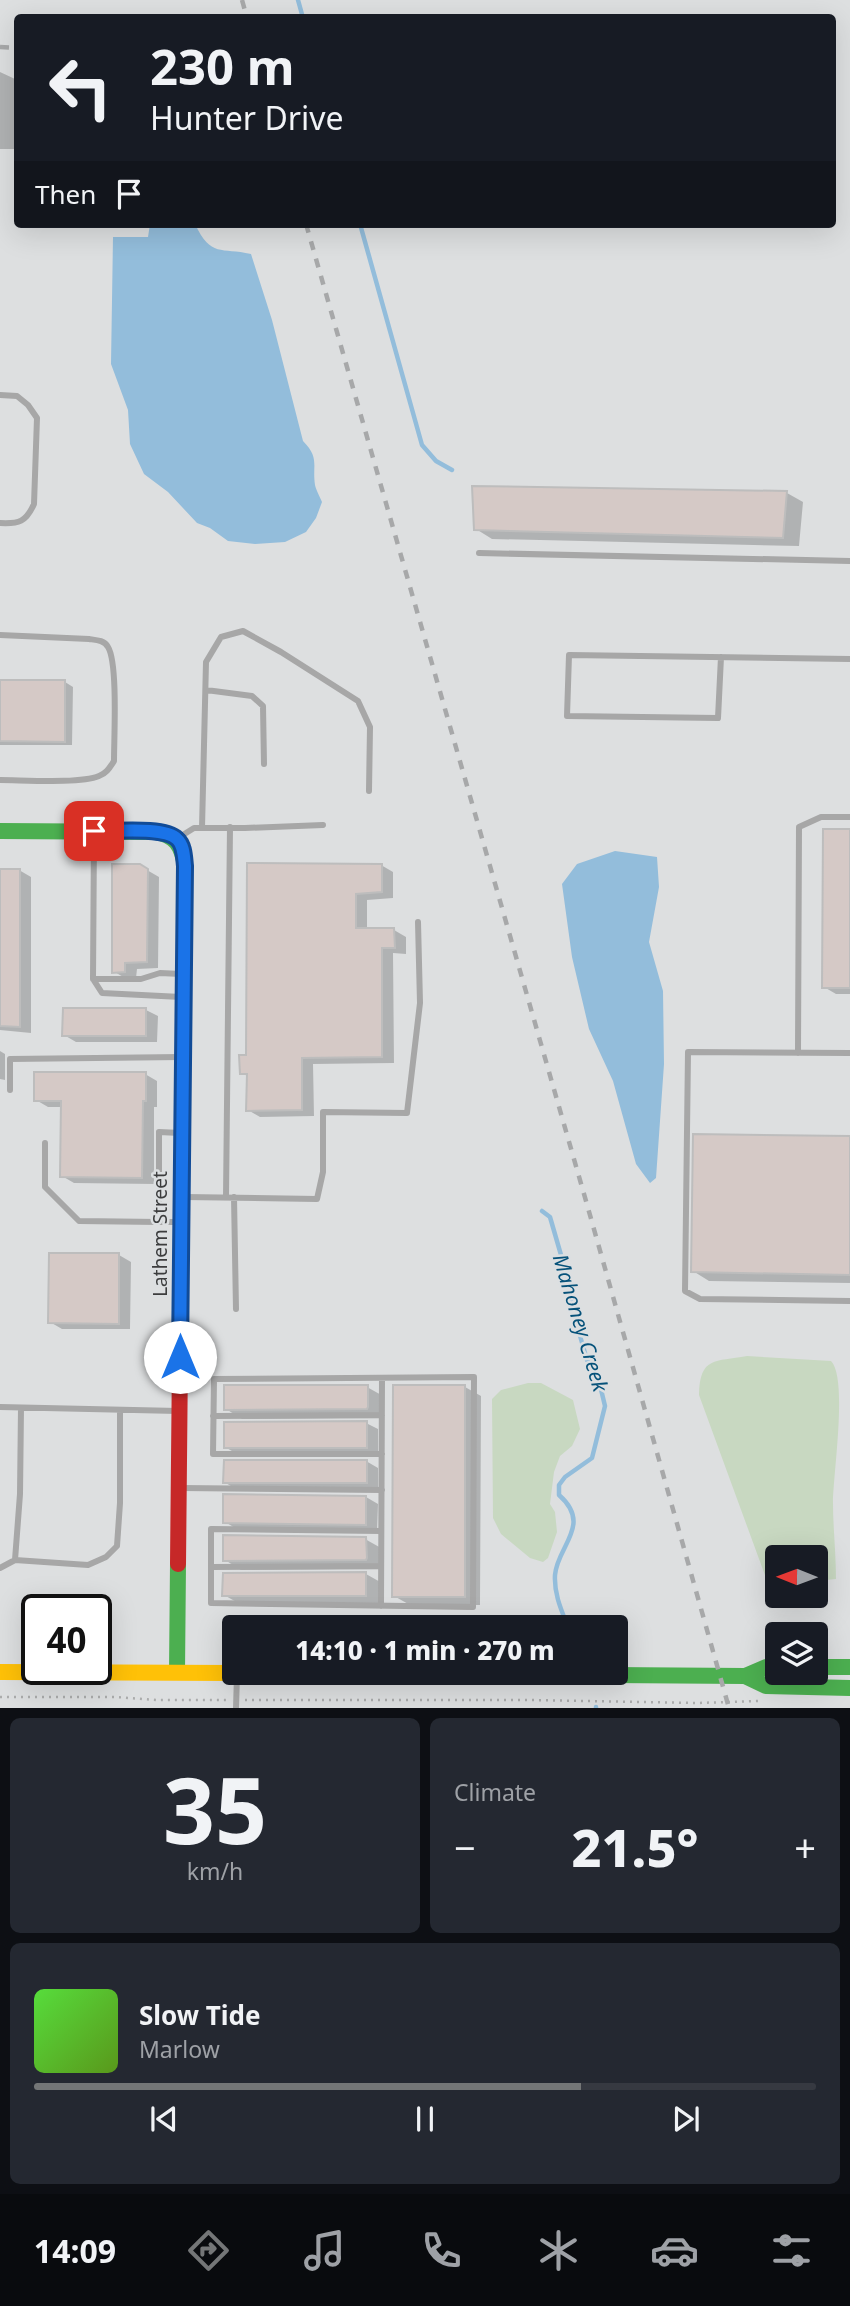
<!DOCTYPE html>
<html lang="en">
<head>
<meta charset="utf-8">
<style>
	:root { --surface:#171b24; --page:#242831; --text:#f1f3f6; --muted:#9ea1a6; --line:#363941; --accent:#747677 }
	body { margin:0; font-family:"Noto Sans",sans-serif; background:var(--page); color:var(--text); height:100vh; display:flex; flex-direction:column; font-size:26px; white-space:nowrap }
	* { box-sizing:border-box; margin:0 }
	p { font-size:23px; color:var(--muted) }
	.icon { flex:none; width:38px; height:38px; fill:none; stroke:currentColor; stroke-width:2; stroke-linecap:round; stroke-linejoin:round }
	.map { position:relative; height:1708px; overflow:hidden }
	.panel { display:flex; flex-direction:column; gap:10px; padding:10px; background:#0d0f14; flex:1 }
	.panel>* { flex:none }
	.top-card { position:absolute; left:14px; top:14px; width:822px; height:214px; border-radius:7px; box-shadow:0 7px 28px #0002; background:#171b24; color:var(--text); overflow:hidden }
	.needle { width:46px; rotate:271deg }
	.tools { position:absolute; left:765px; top:1545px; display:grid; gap:14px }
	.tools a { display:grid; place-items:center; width:63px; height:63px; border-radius:7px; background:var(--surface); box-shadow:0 7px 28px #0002; font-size:35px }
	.speed { position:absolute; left:21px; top:1594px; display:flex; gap:14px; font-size:35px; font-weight:700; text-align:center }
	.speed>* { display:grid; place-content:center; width:91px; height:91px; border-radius:50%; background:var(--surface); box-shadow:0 7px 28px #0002; line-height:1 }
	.speed .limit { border:4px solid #111; border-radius:10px; background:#fff; color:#111 }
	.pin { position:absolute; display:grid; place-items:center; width:60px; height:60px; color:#fff; margin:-30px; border-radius:14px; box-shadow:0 4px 10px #0006 }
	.me { position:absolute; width:77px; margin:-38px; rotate:0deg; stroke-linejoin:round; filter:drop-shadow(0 0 5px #0008) }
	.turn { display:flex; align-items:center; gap:24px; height:147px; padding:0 21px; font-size:32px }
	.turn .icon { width:91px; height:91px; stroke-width:2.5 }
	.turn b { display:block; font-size:49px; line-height:60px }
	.then { display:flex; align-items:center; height:66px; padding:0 21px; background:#0003; gap:14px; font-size:26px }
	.big { font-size:52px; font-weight:800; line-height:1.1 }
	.panel .widget { flex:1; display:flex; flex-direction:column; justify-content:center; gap:10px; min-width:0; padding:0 24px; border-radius:10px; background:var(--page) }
	.panel .dial { align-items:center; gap:0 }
	.dial b { font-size:91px; line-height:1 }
	.song { display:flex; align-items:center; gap:21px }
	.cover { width:84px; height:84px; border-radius:10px; background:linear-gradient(135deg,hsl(110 70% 55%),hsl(90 70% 35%)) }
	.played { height:7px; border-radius:4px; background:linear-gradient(90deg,var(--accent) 70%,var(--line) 70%) }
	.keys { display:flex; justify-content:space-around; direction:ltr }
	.heat { display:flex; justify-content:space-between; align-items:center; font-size:38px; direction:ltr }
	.panel .tiles { flex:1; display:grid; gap:10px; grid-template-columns:1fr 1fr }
	.widget:last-child { grid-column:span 2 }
	.trip { position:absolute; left:222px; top:1615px; width:406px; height:70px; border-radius:7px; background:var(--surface); box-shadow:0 7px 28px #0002; font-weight:800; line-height:70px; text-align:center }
	.tabs { display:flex; height:112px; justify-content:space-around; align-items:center; background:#090b0e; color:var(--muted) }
	.tabs .icon { width:49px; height:49px }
	.tabs .selected { color:var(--accent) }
	.tabs b { font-size:32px; color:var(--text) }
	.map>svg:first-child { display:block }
	.green { fill:#c8d8c1 }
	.water { fill:#93bddb }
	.shadow { fill:#0003 }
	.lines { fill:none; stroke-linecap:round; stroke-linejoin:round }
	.stream { stroke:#93bddb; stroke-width:4.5 }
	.building { fill:#d5c9c6; stroke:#bdbdbd; stroke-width:2 }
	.path { stroke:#abacac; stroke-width:2.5; stroke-dasharray:2 5; stroke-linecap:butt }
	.lane { stroke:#a7a7a7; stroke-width:6 }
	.fast { stroke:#4caf50; stroke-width:16 }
	.slow { stroke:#ffc107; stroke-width:16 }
	.jam { stroke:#c62828; stroke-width:16 }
	.rail { stroke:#a7a8a9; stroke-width:4.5; stroke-dasharray:9 9; stroke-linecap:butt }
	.route-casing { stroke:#114b97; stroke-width:18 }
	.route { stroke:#1a73e8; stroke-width:12 }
	.labels { text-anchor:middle; stroke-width:5; stroke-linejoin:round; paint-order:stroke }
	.street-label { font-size:19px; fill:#3c3d3e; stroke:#dcdfe1 }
	.water-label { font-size:21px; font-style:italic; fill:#06527a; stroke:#dcdfe1 }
</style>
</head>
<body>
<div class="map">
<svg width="850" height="1708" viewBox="0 0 850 1708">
	<rect width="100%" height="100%" fill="#dddfe0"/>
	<path class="green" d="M747,1356L831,1361C848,1378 833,1475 833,1503C833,1528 836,1553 836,1579L816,1581V1558H777V1581L766,1578L699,1395C700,1356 715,1362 747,1356Z
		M528,1383H541L573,1400L580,1429L572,1446L560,1456L554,1472L550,1504L555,1512L557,1532L548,1558L543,1562L530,1558L501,1534L493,1518L492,1399L501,1390Z"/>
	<path class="water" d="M150,224H195C211,258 221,247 251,254L272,320L303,441C320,458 312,465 315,485C316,490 320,497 322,502L316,518L306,532L285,542L255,544L228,541L210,528L197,523L168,492L144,474L130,444L128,410L111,364L113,237H148Z
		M615,851L657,857L659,887L649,942L663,991L664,1064L656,1178L650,1183L636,1164L613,1081L589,1029L572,957L562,884L577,864Z"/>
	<path class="shadow" d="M0,72L15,79V149H0Z
		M787,493L803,502L799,546L492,539L476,529Z
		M0,682H65L73,687L72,745H0Z
		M850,830V994H836L824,987Z
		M248,865H381L393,872V898L367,900V930H394L406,937V954L393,953L394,1063L313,1064L314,1116L260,1117L248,1110L249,1077L242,1073L248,1057Z
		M140,866L159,877L158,968L137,969L136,978H125L113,971Z
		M0,870H19L31,877V1033L0,1030Z
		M146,1010L158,1016L157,1042H76L64,1035Z
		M0,1051L5,1054V1080L0,1079Z
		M145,1074L157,1081V1107H154V1184L74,1183L62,1176L63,1107H48L36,1100Z
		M850,1138V1283L709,1281L693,1271Z
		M51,1255H119L131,1262L130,1329H62L50,1322Z
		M367,1387L383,1396V1418L242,1419L226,1409Z
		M465,1387L481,1396L480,1605H410L394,1596Z
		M366,1423L378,1429V1454H237L225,1447Z
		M366,1461L378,1468V1489H236L224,1482Z
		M366,1497L378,1504L377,1531L237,1529L225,1522Z
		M365,1539L381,1548L382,1569L241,1570L225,1560Z
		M366,1574L382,1583V1604H240L224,1595Z"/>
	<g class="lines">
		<path class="stream" d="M298,0L303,18
			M360,224L422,445L436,461L452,470
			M542,1211L550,1217L570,1286L572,1308L587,1360L598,1377L605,1406L592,1458L565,1477L559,1485V1495C593,1525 557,1546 555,1575C554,1592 560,1607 566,1622
			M596,1707V1708"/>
	</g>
	<path class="building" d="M472,486L787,491L783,538L474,530Z
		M0,680H65V742L0,741Z
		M823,829H850V988H822Z
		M247,863L382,864V892L356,894V928H394L395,948H382V1057L302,1058V1110L246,1111L247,1074H240L239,1055H246Z
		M112,864H140L148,869L147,962L125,963V972L112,973Z
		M0,869H20V1027L0,1026Z
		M63,1008H146V1036H62Z
		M34,1072H146V1101H143L142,1178L60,1177L61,1101H34Z
		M693,1134L850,1136V1275L691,1272Z
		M49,1253H119V1324L48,1323Z
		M224,1385H368V1407L367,1409L224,1410Z
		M393,1385H465V1597H392Z
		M367,1421V1448H224V1422Z
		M224,1460H367V1483H223Z
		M223,1494L366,1496V1525L223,1523Z
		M223,1535L366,1537L367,1558L366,1560L223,1561Z
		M366,1572V1596H222L223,1573Z"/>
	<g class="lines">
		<path class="path" d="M0,1697H116L156,1700H228
			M245,1700H531L697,1703L759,1701"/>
		<path class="lane" d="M0,395L17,396L28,405L37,418L34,504C26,522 19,524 0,523
			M479,553L850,561
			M0,635L89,639C96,640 104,640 108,647C118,663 114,738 114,761C110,767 107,773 99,776C80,784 23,780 0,780
			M721,657L718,718L567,716L569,655L850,659
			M206,690L252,696L263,706L264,764
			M202,828L206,662L221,637L243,631L281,652L358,701L370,727L369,791
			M94,834L93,979L102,993L181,997
			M178,838L194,828H245L323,825
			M93,979H141L160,973L181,974
			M798,1053L799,827L821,817H850
			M850,1053L688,1052L685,1291L700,1299L850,1301
			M10,1090V1059L181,1057
			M180,1133L159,1132V1222H180
			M45,1143V1187L79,1221L159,1222
			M185,1197L317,1199L323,1172V1112L407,1113L420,1003L418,922
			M226,1197L230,827
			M234,1197L236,1309
			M0,1407L178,1411
			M213,1416L382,1415
			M181,1488L382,1490
			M381,1531L211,1529V1603L473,1607L474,1377L214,1379L213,1454H382
			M15,1560L88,1565L106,1557L117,1546L120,1503V1410
			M211,1567L381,1566
			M0,1568L15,1560L20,1494L21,1408
			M381,1606L382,1378
			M236,1708L237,1675"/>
		<path class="fast" d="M0,831L155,832C176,836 181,845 185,865L181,1254
			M816,1667H850
			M177,1672L178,1564
			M325,1673L745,1676L766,1667H777
			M745,1676L766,1686L850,1688"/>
		<path class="slow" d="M0,1672L234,1673"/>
		<path class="jam" d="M178,1564L181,1254"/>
		<path class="rail" d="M242,0L247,18
			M0,47L18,48
			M306,224L588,1208L729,1708"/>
	</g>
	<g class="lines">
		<g class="route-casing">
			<path id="route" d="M94,831C112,832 164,826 177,839C184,845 184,857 185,866L180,1357"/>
		</g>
		<use href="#route" class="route"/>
	</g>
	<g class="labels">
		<g class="street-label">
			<text transform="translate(160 1234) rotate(-90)" y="7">Lathem Street</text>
		</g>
		<g class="water-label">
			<text transform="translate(580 1323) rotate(73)" y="7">Mahoney Creek</text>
		</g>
	</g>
</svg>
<div class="tools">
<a><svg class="needle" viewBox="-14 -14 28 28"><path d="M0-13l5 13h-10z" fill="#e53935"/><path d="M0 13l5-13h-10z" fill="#9ea1a6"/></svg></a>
<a><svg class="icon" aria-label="layers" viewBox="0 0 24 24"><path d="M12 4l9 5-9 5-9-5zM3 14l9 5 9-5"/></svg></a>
</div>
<div class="speed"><div class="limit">40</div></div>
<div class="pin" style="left:94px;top:831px;background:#d93025"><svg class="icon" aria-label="arrive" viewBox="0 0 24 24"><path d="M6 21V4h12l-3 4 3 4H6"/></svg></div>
<svg class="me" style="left:180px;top:1357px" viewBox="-20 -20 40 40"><circle r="19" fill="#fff"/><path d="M0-13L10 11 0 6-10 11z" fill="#1a73e8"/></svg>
<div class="trip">14:10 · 1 min · 270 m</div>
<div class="top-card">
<div class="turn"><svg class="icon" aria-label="left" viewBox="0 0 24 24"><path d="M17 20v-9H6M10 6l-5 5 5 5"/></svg><div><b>230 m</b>Hunter Drive</div></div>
<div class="then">Then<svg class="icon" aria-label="arrive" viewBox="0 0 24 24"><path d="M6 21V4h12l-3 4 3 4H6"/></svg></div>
</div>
</div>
<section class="panel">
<div class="tiles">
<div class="widget dial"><b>35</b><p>km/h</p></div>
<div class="widget"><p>Climate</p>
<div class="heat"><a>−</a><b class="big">21.5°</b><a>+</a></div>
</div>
<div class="widget">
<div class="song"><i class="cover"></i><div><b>Slow Tide</b><p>Marlow</p></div></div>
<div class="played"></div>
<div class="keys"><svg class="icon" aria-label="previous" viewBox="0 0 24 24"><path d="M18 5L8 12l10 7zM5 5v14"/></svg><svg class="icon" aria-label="pause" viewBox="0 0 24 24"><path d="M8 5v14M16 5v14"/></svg><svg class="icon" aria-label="next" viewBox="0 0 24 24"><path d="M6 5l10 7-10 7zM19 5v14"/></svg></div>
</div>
</div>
</section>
<nav class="tabs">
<b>14:09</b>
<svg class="icon selected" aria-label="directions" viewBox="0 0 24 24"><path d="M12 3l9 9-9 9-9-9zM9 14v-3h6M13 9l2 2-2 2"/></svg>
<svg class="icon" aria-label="music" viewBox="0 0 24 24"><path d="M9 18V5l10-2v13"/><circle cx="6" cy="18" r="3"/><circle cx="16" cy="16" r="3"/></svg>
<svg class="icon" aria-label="phone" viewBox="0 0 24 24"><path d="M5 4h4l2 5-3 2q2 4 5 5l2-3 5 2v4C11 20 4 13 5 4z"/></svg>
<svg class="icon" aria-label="climate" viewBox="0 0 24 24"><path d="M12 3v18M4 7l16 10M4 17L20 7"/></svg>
<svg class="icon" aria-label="car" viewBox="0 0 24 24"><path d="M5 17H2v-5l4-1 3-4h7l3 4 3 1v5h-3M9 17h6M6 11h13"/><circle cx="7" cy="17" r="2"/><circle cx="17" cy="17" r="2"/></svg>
<svg class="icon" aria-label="filters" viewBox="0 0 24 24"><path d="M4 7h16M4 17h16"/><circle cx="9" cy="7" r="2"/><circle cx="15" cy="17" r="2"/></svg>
</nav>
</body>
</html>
